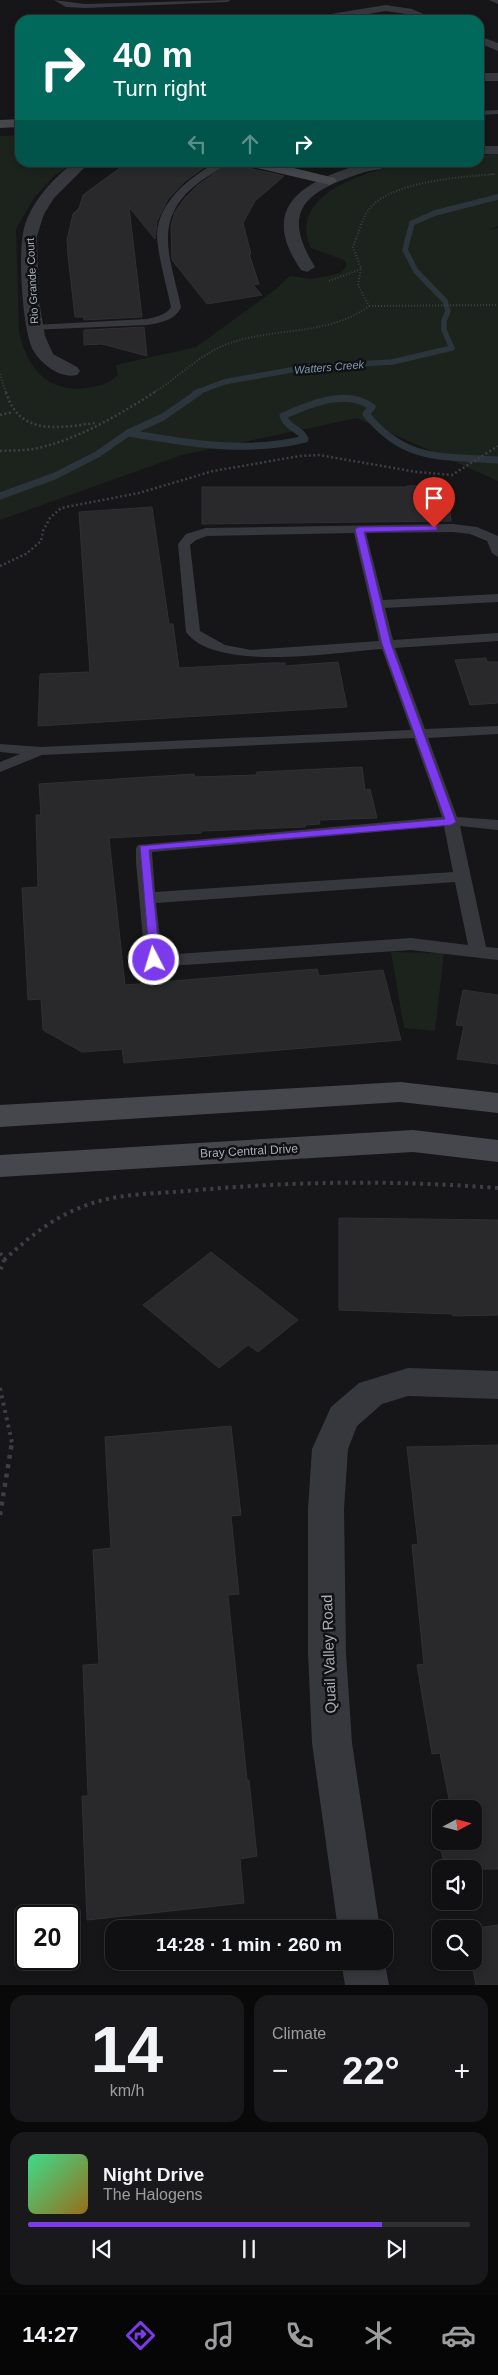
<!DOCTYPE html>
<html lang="en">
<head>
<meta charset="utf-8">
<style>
	:root { --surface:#101012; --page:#19191b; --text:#f1f3f6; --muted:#9c9d9f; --line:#303032; --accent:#7c3aed }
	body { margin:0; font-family:Arial,sans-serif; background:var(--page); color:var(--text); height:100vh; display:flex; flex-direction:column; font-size:19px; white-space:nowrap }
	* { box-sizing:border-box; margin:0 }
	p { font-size:16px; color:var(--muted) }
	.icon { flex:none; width:28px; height:28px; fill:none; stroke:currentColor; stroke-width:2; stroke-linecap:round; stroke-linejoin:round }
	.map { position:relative; height:1985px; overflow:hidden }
	.details { display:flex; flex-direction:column; gap:10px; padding:10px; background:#09090a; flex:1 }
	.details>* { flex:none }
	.guide { position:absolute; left:15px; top:15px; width:469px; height:152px; border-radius:15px; box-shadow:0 2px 8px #0003,0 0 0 1px var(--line); background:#00695c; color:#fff; overflow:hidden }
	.needle { width:32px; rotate:83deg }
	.controls { position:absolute; left:432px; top:1800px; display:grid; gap:10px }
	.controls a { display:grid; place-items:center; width:50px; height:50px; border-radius:10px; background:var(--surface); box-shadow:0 2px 8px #0003,0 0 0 1px var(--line); font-size:25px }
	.speed { position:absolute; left:15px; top:1905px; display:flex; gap:10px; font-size:25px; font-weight:700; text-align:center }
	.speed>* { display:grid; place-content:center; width:65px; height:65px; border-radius:50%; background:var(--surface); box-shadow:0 2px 8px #0003,0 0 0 1px var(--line); line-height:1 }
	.speed .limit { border:2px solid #111; border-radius:8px; background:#fff; color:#111 }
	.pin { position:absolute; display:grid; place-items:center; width:42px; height:42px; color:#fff; margin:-51px -21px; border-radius:50% 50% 50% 0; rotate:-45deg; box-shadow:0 0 5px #0007 }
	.pin .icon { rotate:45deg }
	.me { position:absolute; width:55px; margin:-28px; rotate:355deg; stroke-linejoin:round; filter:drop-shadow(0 0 4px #0008) }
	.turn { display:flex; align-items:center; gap:18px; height:105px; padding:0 15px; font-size:22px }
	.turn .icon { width:65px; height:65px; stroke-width:2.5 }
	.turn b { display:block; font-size:35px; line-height:42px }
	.lanes { display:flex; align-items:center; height:48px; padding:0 15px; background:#0003; justify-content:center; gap:25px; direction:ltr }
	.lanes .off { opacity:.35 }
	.big { font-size:38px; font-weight:600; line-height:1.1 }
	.details .tile { flex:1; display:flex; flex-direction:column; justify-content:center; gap:8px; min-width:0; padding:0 18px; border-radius:15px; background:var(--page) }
	.details .dial { align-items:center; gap:0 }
	.dial b { font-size:65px; line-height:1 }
	.song { display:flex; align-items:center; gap:15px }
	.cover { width:60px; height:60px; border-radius:8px; background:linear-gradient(135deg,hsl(150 70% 55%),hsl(40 70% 35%)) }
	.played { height:5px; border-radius:2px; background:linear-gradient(90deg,var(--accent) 80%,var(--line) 80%) }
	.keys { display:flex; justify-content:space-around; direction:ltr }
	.heat { display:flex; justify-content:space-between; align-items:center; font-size:28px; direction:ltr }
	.details .tiles { flex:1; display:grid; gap:10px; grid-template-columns:1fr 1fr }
	.tile:last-child { grid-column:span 2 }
	.trip { position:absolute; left:105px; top:1920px; width:288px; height:50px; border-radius:15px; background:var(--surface); box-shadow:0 2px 8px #0003,0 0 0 1px var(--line); font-weight:600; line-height:50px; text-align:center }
	.tab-bar { display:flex; height:80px; justify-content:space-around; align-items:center; background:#060607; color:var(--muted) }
	.tab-bar .icon { width:35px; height:35px }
	.tab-bar .active { color:var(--accent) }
	.tab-bar b { font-size:22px; color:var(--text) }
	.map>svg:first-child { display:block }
	.green { fill:#1c231d }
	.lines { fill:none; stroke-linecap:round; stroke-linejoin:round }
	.stream-far1 { stroke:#2c353c; stroke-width:5.5 }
	.stream { stroke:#2c353c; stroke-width:7 }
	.building { fill:#29292c; stroke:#303034 }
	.path-far4 { stroke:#3d3f44; stroke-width:1; stroke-dasharray:1 2; stroke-linecap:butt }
	.path-far3 { stroke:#3d3f44; stroke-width:2; stroke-dasharray:1 2; stroke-linecap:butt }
	.path-far2 { stroke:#3d3f44; stroke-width:2.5; stroke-dasharray:2 2.5; stroke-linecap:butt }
	.path-far1 { stroke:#3d3f44; stroke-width:4; stroke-dasharray:3 4.5; stroke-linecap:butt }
	.path { stroke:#3d3f44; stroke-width:4.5; stroke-dasharray:4 5.5; stroke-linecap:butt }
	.lane { fill:#37383d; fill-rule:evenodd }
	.street { fill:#37383d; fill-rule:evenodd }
	.secondary { fill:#45474d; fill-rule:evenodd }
	.route { fill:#7c3aed; stroke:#51269a }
	.labels { text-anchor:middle; stroke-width:5; stroke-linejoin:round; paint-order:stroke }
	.far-street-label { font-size:11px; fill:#a8adb8; stroke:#111113 }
	.far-water-label { font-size:11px; font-style:italic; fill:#7f9bb3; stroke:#111113 }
	.street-label { font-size:12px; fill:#a8adb8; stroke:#111113 }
	.near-street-label { font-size:15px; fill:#a8adb8; stroke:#111113 }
</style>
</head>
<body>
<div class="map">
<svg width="498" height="1985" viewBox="0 0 498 1985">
	<rect width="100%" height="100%" fill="#161618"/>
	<path class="green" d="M20,135V162L73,163L54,176L34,198L16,229L19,332C27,368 48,393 86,388C99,386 109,384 118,375L116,365L196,347L276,289L290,276L312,279L341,273L347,265L344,260L311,248C286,194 370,169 410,163C432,160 456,162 479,162V155L498,154V226L489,230L498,228V481L357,418L182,455L0,520V136Z
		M391,952L444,953L435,1031L404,1028Z"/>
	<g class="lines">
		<path class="stream-far1" d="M195,393L224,382L308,367L392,362L452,348L444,330V321L448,311L445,301L416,271L405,250L412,223L435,213L498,197"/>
		<path class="stream" d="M128,433C186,443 247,454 305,439C300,428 288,429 283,416C310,404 346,388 372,407L366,414C405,462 441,456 498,460
			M0,496L55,476L98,454L128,433L163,417L199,392"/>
	</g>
	<path class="building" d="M128,162H212L185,181L168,199L157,221L155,239L129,207L142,317L84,320V317H75L68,256L67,240L73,214L79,208L83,195Z
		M231,162H240L244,167L284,176L255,201L243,223L251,254H249L259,284L253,285L262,295L207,304L172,260L171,226L175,212L184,199L198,185Z
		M144,327L147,356L102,344L84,345V330Z
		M447,485L451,521L202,524V487H406L407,486Z
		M152,507L169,624H173L179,668L272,663H285V666L338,662L347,707L38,726L40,674L90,672L79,512Z
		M486,658L487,662H498V703L470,705L455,660Z
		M362,767L365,790L370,789L377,818L319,820L320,824L305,825V827L202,831L201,833L109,838L125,985L317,969L319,976L383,970L401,1040L124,1063L122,1049L82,1052L43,1030L41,999L28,1000L22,888L38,887L36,815H41L39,784L194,774L195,777L256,775L257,772Z
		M463,990L498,995V1064L457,1059L464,1026L456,1025Z
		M339,1218L498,1220V1315L453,1316L452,1314L339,1310Z
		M211,1252L298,1320L258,1352L248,1345L219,1368L143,1305Z
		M231,1426L241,1515L231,1516L239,1594L228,1595L247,1780H249L257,1856L240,1859L244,1903L87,1920L82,1796H88L83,1665L99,1664L93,1550L111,1548L105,1437Z
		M498,1445V1869H445L440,1845L474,1841V1809H451L440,1753L432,1754L417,1665L424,1664L412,1545L418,1544L407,1447Z
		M498,1925V1985H476L471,1961H474V1929H470Z"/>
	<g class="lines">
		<path class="path-far4" d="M489,175L495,174"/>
		<path class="path-far3" d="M329,281L361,269
			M369,306L498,305
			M0,374L6,393
			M153,393C179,377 201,353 230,343C276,327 329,336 369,306L358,285L361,268L353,247C358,236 362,217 370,208C393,181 462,177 495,174"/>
		<path class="path-far2" d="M6,392C19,436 58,428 95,423
			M0,415L13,412
			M0,451C13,450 26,451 38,448C79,439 120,414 155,392
			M0,566L26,554L41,541L43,531L50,518L61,508L139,493L213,471L300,456L319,455L417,472L452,475L498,446"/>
		<path class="path-far1" d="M0,1253L4,1260L0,1271
			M4,1260C27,1239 52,1218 82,1207C115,1193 152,1194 187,1191C291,1181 394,1180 498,1188
			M0,1388L12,1443"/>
		<path class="path" d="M0,1515L12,1442"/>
		<path class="lane" d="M54,0L85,4L231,0L227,2L85,8L66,7Z
			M489,0H498V4Z
			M498,110V114L479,115V111Z
			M217,162H229C220,170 207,176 197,184C151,220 171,259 181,307C176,320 160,323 147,325L30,330V326L34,325L147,319C155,317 167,315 171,307C167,287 157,253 157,234C159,201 190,177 217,162Z
			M453,524L477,527L498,536V557L492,553L487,541L470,534L453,532L366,533L383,600L498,594V602L385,608L393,640L498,633V641L395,648L425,729L498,726V734L428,738L457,817L498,820V830L460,826L486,947L498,948V960L411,950L154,967L148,965L145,961L136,862V848L138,845L442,817L414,738L42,755L0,772V762L20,754L0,752V744L41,747L411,730L382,649C336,652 216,673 186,632L178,544L186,534L206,528ZM354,533L379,641L251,650L225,645L200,631L190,545L196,540L207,536ZM444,826L453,872L155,892L152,852ZM455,882L468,945L411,938L162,955L156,903Z"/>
		<path class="street" d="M386,5L412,9L437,20H421L406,14L386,11L333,20H306L312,17Z
			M479,36L498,43V51L479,43Z
			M479,73H498V81H479Z
			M479,146H498V154H479Z
			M74,162H90L54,198L44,214L37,236L39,301L45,336L53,354L77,367L80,371L77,375C60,379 41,364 33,350C22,329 17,247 25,225C33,200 53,179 74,162Z
			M369,162H394C388,169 373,170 365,172C309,190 278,208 315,267L307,272L301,270C255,203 309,179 369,162Z
			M408,1368L498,1371V1399L408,1396L382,1404L357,1426L348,1449L344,1509L346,1653L352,1743L380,1929H338L312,1743L308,1653V1509L312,1449L331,1407L359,1383Z
			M384,1959L389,1985H345L341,1961H384Z"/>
		<path class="secondary" d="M20,119V127L0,128V120Z
			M242,162H269L335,178L337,181L330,185L244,165Z
			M400,1082L498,1093V1113L400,1102L0,1127V1105Z
			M413,1130L498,1140V1162L413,1152L0,1177V1155Z"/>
	</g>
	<path class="route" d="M434,526H437V530L364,532L391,644L456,822L451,825L149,850L160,960L158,963H150L140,846L445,819L382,644L355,529L359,527Z"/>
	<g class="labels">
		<g class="far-street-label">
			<text transform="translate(32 281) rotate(-93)" y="4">Rio Grande Court</text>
		</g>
		<g class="far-water-label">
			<text transform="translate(329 367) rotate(-5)" y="4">Watters Creek</text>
		</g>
		<g class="street-label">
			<text transform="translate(249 1151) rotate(-3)" y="4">Bray Central Drive</text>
		</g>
		<g class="near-street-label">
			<text transform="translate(329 1654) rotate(-92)" y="5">Quail Valley Road</text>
		</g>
	</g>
</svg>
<div class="controls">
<a><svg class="needle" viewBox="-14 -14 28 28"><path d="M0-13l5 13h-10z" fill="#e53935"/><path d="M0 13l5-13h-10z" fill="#9c9d9f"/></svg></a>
<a><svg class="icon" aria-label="sound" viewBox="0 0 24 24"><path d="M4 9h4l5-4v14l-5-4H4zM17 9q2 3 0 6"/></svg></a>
<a><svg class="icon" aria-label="search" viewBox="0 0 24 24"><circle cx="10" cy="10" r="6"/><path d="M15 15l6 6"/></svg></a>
</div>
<div class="speed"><div class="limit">20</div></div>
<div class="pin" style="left:434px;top:528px;background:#d93025"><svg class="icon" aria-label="arrive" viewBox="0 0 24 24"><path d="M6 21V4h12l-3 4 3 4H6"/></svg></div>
<svg class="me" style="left:154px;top:960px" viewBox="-20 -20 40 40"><circle r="17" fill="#7c3aed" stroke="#fff" stroke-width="3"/><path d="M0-11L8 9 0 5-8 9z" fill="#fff"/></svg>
<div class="trip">14:28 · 1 min · 260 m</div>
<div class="guide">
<div class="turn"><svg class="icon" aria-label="right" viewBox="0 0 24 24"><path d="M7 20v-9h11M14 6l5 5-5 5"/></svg><div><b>40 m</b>Turn right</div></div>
<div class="lanes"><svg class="icon off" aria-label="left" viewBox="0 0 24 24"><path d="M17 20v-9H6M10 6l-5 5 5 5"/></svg><svg class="icon off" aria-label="ahead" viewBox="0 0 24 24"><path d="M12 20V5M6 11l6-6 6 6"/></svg><svg class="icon" aria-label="right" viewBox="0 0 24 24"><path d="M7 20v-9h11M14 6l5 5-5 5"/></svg></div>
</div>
</div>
<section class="details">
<div class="tiles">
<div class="tile dial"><b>14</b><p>km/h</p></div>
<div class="tile"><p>Climate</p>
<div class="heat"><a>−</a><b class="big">22°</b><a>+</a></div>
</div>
<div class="tile">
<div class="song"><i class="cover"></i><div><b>Night Drive</b><p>The Halogens</p></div></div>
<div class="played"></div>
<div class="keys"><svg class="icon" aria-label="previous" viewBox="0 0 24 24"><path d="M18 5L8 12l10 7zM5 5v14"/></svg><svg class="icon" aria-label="pause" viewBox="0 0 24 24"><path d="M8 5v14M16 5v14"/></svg><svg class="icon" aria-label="next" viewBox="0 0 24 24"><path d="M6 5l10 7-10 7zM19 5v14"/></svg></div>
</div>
</div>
</section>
<nav class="tab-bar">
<b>14:27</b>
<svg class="icon active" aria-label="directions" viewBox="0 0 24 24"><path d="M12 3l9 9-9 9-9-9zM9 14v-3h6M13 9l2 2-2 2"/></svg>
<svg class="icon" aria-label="music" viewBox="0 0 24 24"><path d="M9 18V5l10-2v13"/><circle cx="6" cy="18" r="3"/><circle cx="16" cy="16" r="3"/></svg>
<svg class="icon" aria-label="phone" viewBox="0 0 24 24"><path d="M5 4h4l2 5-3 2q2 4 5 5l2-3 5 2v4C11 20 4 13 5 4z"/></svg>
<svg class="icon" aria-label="climate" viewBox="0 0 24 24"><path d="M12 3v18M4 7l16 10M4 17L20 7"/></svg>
<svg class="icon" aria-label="car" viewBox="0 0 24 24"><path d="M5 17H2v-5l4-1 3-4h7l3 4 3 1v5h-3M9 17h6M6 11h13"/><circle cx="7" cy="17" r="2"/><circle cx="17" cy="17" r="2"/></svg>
</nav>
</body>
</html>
